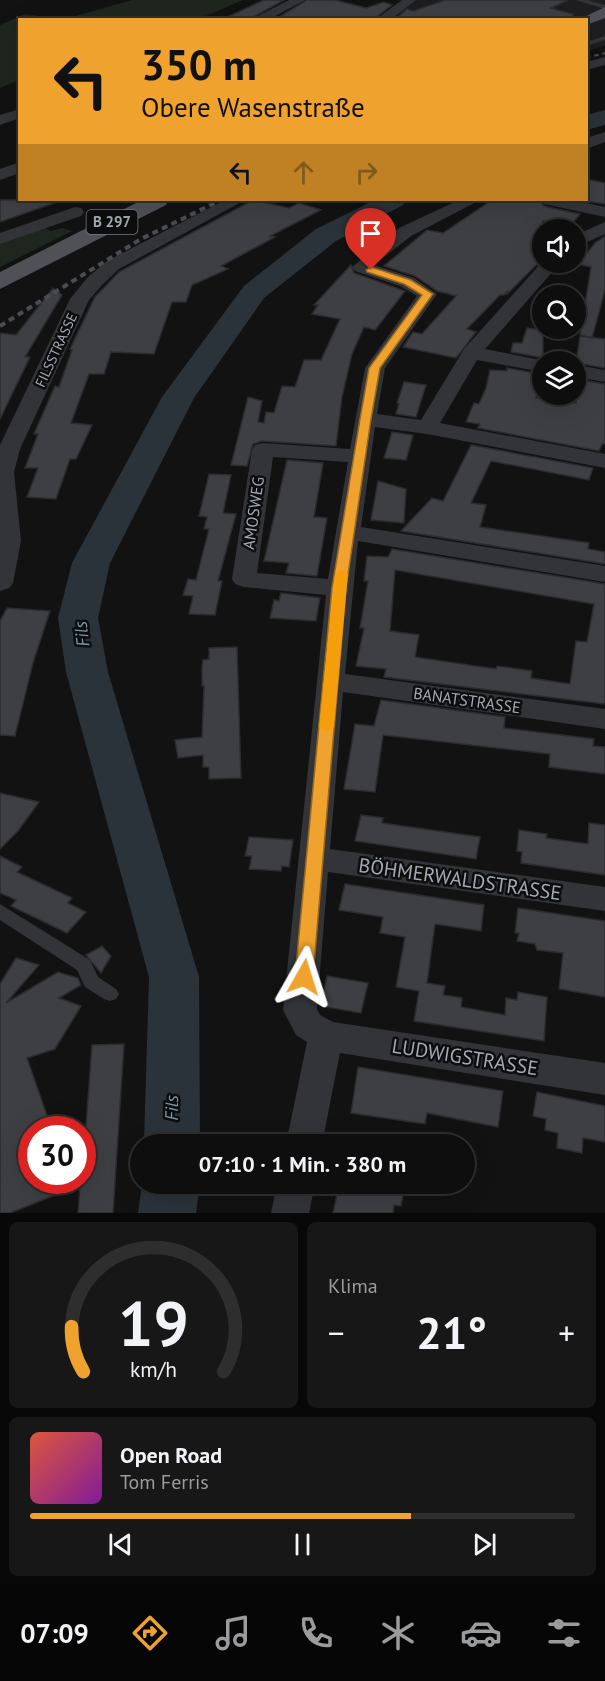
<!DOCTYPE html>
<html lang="de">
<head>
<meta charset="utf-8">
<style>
	:root { --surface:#0e0e0e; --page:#171717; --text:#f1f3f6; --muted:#9b9c9e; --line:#2e2e2e; --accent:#efa22e }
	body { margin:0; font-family:"PT Sans",sans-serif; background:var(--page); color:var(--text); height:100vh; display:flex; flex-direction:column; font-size:22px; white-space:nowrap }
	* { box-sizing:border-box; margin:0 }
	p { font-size:20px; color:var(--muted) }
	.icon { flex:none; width:33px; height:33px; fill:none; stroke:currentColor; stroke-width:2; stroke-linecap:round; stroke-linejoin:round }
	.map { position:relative; height:1213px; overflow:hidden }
	.drawer { display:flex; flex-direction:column; gap:9px; padding:9px; background:#080808; flex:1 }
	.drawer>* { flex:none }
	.banner { position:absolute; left:18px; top:18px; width:570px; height:183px; border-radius:0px; box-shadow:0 6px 24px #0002,0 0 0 2px var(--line); background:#efa22e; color:#111; overflow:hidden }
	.fabs { position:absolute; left:532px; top:219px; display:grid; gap:12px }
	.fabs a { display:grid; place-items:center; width:54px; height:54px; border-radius:50%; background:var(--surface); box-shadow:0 6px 24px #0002,0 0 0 2px var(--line); font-size:30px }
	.speed { position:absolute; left:18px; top:1116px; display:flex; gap:12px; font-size:30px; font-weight:700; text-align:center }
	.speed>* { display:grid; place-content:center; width:78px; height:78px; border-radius:50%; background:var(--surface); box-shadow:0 6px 24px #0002,0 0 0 2px var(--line); line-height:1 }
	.speed .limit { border:9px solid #d22; background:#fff; color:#111 }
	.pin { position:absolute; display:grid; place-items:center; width:51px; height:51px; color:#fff; margin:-62px -26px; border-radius:50% 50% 50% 0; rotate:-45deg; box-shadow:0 0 6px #0007 }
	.pin .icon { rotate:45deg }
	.me { position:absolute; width:66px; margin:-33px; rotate:6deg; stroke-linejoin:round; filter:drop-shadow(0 0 4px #0008) }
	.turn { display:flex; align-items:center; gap:21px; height:126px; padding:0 24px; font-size:27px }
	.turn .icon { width:78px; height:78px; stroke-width:2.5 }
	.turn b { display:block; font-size:42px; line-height:51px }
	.lanes { display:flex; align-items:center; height:57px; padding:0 24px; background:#0003; justify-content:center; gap:30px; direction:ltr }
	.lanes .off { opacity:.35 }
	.big { font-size:45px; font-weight:800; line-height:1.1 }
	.drawer .widget { flex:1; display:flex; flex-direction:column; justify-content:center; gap:9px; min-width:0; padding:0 21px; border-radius:9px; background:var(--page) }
	.drawer .dial { align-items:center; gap:0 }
	.dial svg { height:156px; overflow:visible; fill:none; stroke:var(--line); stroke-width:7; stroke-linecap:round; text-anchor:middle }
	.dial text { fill:var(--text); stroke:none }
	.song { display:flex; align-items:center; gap:18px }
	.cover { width:72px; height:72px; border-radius:9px; background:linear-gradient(135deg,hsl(10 70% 55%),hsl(290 70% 35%)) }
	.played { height:6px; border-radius:3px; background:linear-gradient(90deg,var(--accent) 70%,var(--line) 70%) }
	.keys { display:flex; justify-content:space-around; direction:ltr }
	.heat { display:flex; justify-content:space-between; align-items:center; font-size:33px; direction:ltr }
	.drawer .tiles { flex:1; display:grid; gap:9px; grid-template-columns:1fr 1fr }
	.widget:last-child { grid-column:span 2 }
	.trip { position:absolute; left:130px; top:1134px; width:345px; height:60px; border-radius:30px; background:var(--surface); box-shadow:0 6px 24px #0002,0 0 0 2px var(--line); font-weight:800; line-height:60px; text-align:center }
	.menu { display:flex; height:96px; justify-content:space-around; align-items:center; background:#060606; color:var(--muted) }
	.menu .icon { width:42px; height:42px }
	.menu .current { color:var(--accent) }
	.menu b { font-size:27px; color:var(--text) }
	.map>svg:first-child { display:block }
	.built { fill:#1e1e20 }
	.green { fill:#1e261f }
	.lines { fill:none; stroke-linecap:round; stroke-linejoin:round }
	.river { fill:#2a3339; fill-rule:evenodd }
	.building { fill:#3e3f43; stroke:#2c2c2f; stroke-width:1.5; fill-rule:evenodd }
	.lane { fill:#333438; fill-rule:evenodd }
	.street { fill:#333438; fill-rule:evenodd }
	.primary { fill:#4f5157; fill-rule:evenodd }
	.rail-far1 { stroke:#4a4c51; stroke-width:2; stroke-dasharray:4.5 4; stroke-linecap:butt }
	.rail { stroke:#4a4c51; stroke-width:4; stroke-dasharray:6 4.5; stroke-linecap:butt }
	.route { fill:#efa22e; stroke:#9b691e; stroke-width:1.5 }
	.slow { fill:#f59e0b }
	.labels { text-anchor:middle; stroke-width:5; stroke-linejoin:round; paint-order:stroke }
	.far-street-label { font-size:14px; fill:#a3a9b4; stroke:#0d0d0e }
	.shield { fill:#0d0d0e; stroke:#767a82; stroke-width:1.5 }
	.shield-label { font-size:15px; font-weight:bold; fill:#a3a9b4 }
	.street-label { font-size:16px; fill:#a3a9b4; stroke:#0d0d0e }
	.water-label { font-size:18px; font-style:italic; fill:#7a99af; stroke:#0d0d0e }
	.near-street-label { font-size:20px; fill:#a3a9b4; stroke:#0d0d0e }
</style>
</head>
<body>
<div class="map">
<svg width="605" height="1213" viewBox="0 0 605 1213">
	<rect width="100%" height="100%" fill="#121213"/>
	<path class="built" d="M414,0H605V45L587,51L586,20H387Z"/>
	<path class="green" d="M132,0H243L199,19H65Z
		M25,14L59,19L20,20L19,80L0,88V25Z
		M43,227L51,231L63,228L72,231L0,267V243Z"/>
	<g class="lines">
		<path class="river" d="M605,110V125L586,130V115Z
			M375,200H407L403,205L336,241L264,298L194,398L110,563L98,618L108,672L199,977L200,1144H144L149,977L66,672L58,618L72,563L162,397L244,286L316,229Z
			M142,1184H200L196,1213H138Z"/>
	</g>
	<path class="building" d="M264,0H284L248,20H221Z
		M307,0H335L366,8L384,2L392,5L373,20H274Z
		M445,0H568L551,8L573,14V20H394L407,9L413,11Z
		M591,180L605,183V204L580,200H586V183Z
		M0,200H56L57,202L0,222Z
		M253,200L289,208L299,203L321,210L270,236L275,237L221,266L228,269L192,285L186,302H172L154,354L111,352L104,374H89L71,423L92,425L76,459H70L56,499L27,497L38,468H25L38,434H34L55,386L59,387L72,350L70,349L95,297L119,272Z
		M492,200H540L544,206L580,214L570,226L543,221V258L506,295L508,290L504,295H500L467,329L476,332L456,358L403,347L413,332L422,334L456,296L437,291L415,276L384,266L427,230L443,233Z
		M605,236V290L592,338L580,335L591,267L578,264L595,243Z
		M351,265L354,273L405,291L375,330L364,327L352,354L342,397L336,446L262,441L253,444L247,466L231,465L248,397L262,401L258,422L264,423L266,412L274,413L282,386L295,387L304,360H321L340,319L312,314L318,305H314Z
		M53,288L62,295L25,357H30L0,419V333L16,335Z
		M527,328L543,330V358L511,352L513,343H522Z
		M580,336L605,339V368L576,363Z
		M507,368L541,374L536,398L576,403V379L605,384V444H602L599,451L478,428L480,424L466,422L474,403L479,404L486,388L490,370L507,371Z
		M404,382L426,385L416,417L396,414L399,404L397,403Z
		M392,432L413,435L406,460L384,458Z
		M471,445L593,468L589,480L491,461L471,503L486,505L480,527L589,543L588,549L605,552V564L401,531L432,498L443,501Z
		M287,460L323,463L314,517L327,518L317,576L286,573L289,563L264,561Z
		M209,474L231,475L223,513L236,514L218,581H222L215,615L189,614L193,596L183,595L188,579L196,580L209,529H204L207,517L199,516Z
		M378,481L406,489L404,523L371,520Z
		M392,549L605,584V704L384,677L386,669L356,666L364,628H360L368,581H364L367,556L388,557ZM395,570L594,604L587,642L576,641L570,684L531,678L532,671L497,666L496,669L415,657L419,635L390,631Z
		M281,593L320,598L316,621L270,618L274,600L279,601Z
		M7,608L50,611L33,663L15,736L0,735V621Z
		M237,647L241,778L209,779V767H203V755L178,758L175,740L202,737L204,686H202V668L203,660L209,659V648Z
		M381,700L505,717L504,728L594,739L593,746L605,747V774L549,767L550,754L383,735L375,792L344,789L355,724L374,726Z
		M0,793L39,802L18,831L0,849Z
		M361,815L383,818L382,823L480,837L476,859L355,841Z
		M589,823L605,825V875L521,863L522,852L517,851L519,830L547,834L546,838L588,844Z
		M249,837L293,840L289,867L282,866L281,871L249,869L252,856H245Z
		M0,856L22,867L17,872L72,898L68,903L86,912L67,933L11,906L16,900L0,893Z
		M345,884L484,905L481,931L435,924L427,983L445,986L443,995L462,998L461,1007L505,1015L506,998L517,1000L518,992L547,997L544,1041L414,1021L419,991L396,987L405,937L380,933L383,917L339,910Z
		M518,908L605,921V997L559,989L563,953L537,950L535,944L517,941L519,933H515Z
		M102,946L111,956L101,973L86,955Z
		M16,958L39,965L6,1003L58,972L78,978L81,985L59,998L81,1006L55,1049L27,1058L52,1130H32V1180H82L92,1045L124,1044L113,1213H78L80,1185L10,1213H0V984Z
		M327,976L368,983L361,1013L320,1006Z
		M358,1067L503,1091L498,1127L427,1113L425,1124L351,1113Z
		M537,1092L605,1106V1142L583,1138L582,1153L557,1148L558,1133L545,1130L546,1119L533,1116Z
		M346,1184H405L401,1206L394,1205L393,1213H333L339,1185L345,1186Z"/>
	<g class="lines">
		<path class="lane" d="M576,0H587L605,5V9Z
			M605,36V40L586,46V42Z
			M0,904L90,960L98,977L116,989L119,994L116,999L110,1001L104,999L85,987L77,970L0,920Z"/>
		<path class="street" d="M289,0H305L268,20H250Z
			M402,0H416L390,20H375Z
			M605,57V65L586,70V62Z
			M20,109V118L0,125V115Z
			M605,132V142L586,149V138Z
			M20,162V173L0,180V169Z
			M225,200H245L119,269L102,285L89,300L20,449L14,472L21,541L13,583L9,588L0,591V445L70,299L88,277L107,261Z
			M459,200H480L411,236L374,265L414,278L437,294L385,368L377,414L421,420L464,349L543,261L561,262L485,349L550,362H543V372L477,360L440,423L605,454V468L427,434L375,427L361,527L605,566V582L358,541L345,674L605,709V729L343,692L330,849L605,887V911L328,872L317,1009L320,1015L333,1022L605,1063V1095L340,1053L322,1144H286L307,1042L296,1035L283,1010L326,595L244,587L235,584L232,579L252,450L255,445L263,443L350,449L365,368L417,296L400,286L355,271L352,267L399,228ZM273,457L348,462L328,579L257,573Z
			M542,200H571L605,207V217L544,204Z
			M75,207L81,208L84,212L81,216L0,244V233Z
			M605,222V234L576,247V235Z
			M576,365L605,370V382L576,377Z
			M277,1184H315L309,1213H271Z"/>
		<path class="primary" d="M605,7V18L586,25V20H578Z
			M142,200H169L166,205L0,289V272Z"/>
		<path class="rail-far1" d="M586,58L605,53"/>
		<path class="rail" d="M0,326L141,239L221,200"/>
	</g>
	<path class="route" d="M371,267L411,280L433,294L380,368L371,419L346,588L313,977L310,982L304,984L298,982L295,977L332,588L360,419L369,368L422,295L404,284L367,272L366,270Z"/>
	<path class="slow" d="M341,570L348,574L334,727L326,732L319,727L335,574Z"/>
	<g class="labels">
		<g class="far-street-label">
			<text transform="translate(56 350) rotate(-65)" y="5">FILSSTRASSE</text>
		</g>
		<rect class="shield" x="86.5" y="210" width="51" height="24" rx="4.5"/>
		<g class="shield-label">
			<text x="112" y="227">B 297</text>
		</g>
		<g class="street-label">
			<text transform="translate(253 513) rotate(-82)" y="6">AMOSWEG</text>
			<text transform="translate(467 700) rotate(8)" y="6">BANATSTRASSE</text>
		</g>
		<g class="water-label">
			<text transform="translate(82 634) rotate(-97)" y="6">Fils</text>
			<text transform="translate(172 1108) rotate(-89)" y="6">Fils</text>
		</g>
		<g class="near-street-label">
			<text transform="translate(460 879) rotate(8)" y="7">BÖHMERWALDSTRASSE</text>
			<text transform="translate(465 1057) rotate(9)" y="7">LUDWIGSTRASSE</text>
		</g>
	</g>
</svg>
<div class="fabs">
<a><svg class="icon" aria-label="sound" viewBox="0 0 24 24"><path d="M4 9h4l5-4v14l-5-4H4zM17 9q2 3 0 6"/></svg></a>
<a><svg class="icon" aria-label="search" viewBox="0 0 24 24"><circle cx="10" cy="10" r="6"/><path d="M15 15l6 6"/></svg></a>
<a><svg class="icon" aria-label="layers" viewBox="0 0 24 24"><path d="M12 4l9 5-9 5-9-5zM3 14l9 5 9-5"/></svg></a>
</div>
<div class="speed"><div class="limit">30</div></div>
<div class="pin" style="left:371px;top:270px;background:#d93025"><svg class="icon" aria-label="arrive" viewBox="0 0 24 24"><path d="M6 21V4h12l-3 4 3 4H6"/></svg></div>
<svg class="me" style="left:304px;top:977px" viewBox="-20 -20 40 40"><path d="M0-17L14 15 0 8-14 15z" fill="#efa22e" stroke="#fff" stroke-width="4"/></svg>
<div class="trip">07:10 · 1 Min. · 380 m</div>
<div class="banner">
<div class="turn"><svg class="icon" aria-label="left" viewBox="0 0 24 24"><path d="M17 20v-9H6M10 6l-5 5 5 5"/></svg><div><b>350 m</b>Obere Wasenstraße</div></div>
<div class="lanes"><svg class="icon" aria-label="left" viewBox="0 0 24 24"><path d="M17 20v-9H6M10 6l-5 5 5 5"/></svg><svg class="icon off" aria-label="ahead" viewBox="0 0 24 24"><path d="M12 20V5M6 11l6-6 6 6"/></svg><svg class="icon off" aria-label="right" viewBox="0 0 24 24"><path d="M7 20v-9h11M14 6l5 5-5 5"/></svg></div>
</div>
</div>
<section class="drawer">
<div class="tiles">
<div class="widget dial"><svg viewBox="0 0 100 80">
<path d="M14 69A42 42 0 1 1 86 69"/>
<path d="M14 69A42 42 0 0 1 8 46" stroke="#efa22e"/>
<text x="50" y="56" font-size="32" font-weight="700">19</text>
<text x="50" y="72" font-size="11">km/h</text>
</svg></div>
<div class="widget"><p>Klima</p>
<div class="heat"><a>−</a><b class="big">21°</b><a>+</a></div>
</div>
<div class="widget">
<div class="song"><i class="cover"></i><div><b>Open Road</b><p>Tom Ferris</p></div></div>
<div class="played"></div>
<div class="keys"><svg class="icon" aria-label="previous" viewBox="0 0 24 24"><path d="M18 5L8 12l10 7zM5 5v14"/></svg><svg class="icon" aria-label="pause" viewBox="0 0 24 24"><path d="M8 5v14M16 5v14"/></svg><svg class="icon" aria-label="next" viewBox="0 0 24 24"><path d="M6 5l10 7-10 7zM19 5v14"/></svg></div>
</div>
</div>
</section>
<nav class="menu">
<b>07:09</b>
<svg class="icon current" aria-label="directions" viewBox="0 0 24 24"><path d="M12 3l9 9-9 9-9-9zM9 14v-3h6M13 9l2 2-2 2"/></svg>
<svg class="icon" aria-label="music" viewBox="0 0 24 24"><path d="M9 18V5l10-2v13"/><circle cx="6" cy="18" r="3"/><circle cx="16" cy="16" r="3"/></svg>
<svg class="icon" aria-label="phone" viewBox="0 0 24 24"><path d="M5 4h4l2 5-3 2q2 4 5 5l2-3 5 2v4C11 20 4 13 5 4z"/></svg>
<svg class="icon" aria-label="climate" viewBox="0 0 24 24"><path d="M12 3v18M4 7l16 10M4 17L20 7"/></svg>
<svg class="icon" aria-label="car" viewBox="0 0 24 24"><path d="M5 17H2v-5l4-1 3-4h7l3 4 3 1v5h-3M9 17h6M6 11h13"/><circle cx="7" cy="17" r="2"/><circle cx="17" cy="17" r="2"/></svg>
<svg class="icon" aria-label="filters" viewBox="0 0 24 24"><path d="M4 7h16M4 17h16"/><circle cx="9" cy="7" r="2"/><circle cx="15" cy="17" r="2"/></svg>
</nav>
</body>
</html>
